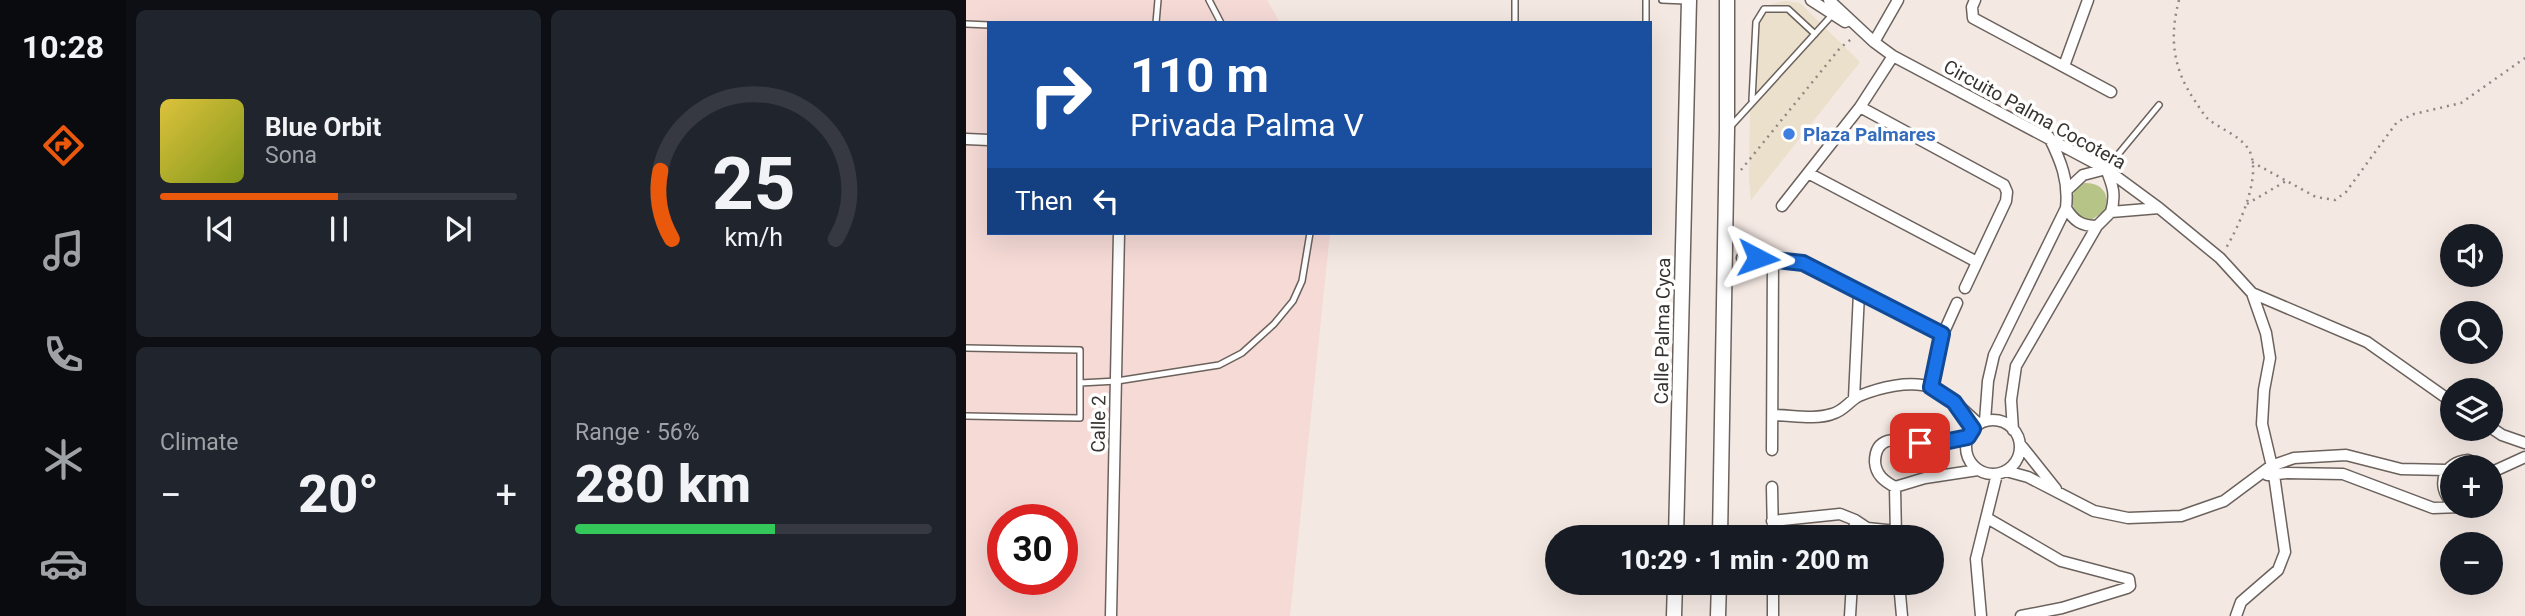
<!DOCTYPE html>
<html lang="en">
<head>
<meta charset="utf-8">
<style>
	:root { --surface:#171b24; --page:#20242c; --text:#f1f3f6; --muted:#9ea1a6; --line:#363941; --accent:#ea580c }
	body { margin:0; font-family:Roboto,sans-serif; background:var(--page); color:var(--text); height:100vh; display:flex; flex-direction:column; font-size:26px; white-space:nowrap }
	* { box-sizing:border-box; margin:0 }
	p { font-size:23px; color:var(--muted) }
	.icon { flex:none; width:38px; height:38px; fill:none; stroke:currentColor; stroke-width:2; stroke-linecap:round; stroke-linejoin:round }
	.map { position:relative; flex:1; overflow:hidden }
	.panel { display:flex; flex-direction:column; gap:10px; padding:10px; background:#0d0f14; width:840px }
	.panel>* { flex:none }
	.hud { position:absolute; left:21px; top:21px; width:665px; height:214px; border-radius:0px; box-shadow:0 7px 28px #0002; background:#1a4fa0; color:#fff; overflow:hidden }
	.fabs { position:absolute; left:1474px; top:224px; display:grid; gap:14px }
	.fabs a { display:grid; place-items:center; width:63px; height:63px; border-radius:50%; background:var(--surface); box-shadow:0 7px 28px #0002; font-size:35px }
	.speed { position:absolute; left:21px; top:504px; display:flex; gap:14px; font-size:35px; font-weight:700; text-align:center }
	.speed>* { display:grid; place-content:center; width:91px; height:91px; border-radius:50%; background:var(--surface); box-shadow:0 7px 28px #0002; line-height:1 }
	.speed .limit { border:10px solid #d22; background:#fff; color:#111 }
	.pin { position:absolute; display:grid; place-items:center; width:60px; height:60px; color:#fff; margin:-30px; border-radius:14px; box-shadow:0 4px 10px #0006 }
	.me { position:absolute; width:77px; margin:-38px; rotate:94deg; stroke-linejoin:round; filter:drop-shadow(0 0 5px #0008) }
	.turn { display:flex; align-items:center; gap:24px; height:147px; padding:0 28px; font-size:32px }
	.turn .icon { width:91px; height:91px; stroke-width:2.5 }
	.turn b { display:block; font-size:49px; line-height:60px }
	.then { display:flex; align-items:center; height:66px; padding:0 28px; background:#0003; gap:14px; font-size:26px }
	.big { font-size:52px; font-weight:800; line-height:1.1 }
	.panel .card { flex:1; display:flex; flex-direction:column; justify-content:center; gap:10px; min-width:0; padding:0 24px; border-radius:10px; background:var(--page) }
	.panel .dial { align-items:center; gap:0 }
	.dial svg { height:182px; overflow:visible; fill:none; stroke:var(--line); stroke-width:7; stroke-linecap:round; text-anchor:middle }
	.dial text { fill:var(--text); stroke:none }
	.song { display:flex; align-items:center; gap:21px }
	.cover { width:84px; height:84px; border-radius:10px; background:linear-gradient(135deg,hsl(50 70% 55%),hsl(70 70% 35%)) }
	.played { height:7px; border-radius:4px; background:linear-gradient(90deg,var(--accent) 50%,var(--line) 50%) }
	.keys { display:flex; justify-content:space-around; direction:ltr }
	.heat { display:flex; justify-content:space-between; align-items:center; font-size:38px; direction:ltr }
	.charge { height:10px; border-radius:5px; background:linear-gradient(90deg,#34c759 56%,var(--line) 0) }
	.panel .tiles { flex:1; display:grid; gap:10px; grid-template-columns:repeat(2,1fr) }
	.trip { position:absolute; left:579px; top:525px; width:399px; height:70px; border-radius:35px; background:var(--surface); box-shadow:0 7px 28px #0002; font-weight:800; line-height:70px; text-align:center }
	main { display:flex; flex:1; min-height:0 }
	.tab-bar { display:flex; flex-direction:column; width:126px; justify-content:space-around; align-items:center; background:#090b0e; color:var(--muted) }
	.tab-bar .icon { width:49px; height:49px }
	.tab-bar .on { color:var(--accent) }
	.tab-bar b { font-size:32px; color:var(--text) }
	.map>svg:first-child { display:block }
	.commercial { fill:#ebe0cb }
	.industrial { fill:#f5dad6; fill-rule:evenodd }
	.green { fill:#b6c487 }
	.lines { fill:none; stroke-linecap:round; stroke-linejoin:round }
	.lane-casing { stroke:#6c625d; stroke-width:8 }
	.street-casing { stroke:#6c625d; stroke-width:13 }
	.secondary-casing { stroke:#6c625d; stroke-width:17 }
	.path { stroke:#8f8783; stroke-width:2.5; stroke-dasharray:2 5; stroke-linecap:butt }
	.lane { stroke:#fff; stroke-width:5 }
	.street { stroke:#fff; stroke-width:10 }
	.secondary { stroke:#fff; stroke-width:14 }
	.route-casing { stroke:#114b97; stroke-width:18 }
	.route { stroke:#1a73e8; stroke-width:12 }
	.shop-dot { fill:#3f7fe0; stroke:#fff; stroke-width:2.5 }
	.labels { text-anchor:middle; stroke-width:7; stroke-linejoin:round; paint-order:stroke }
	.street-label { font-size:19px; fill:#373330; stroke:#fff }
	.shop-label { font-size:19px; font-weight:bold; fill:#366cbe; stroke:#fff; text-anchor:start }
</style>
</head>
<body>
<main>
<nav class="tab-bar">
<b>10:28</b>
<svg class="icon on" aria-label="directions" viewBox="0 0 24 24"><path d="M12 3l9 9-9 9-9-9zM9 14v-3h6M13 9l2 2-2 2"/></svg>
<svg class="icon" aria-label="music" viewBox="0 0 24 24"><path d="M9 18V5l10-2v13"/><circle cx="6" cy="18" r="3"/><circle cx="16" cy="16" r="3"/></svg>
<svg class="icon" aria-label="phone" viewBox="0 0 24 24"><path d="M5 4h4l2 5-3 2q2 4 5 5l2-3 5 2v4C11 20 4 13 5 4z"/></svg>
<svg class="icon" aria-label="climate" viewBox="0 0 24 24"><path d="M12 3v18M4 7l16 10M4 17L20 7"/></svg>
<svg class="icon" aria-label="car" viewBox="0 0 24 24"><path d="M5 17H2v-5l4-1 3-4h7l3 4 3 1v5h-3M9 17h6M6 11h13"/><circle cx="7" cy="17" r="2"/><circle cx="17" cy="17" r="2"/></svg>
</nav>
<section class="panel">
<div class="tiles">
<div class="card">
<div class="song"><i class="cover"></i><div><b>Blue Orbit</b><p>Sona</p></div></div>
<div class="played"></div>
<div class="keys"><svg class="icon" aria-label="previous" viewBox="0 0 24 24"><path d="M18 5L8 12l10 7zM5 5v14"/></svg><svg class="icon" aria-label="pause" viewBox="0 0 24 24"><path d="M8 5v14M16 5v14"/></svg><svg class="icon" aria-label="next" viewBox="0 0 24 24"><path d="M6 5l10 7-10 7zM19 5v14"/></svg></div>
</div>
<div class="card dial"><svg viewBox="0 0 100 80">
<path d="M14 69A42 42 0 1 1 86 69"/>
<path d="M14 69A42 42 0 0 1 9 39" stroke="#ea580c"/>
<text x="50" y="56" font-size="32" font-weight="700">25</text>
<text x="50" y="72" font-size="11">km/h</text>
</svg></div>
<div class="card"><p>Climate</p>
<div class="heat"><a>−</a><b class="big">20°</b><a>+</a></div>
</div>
<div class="card"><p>Range · 56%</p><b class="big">280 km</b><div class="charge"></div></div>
</div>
</section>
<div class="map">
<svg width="1559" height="616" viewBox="0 0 1559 616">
	<rect width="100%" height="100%" fill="#f4e8e2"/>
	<path class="commercial" d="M819,1L834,3L894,62L785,200L783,179L785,39L788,22L795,10L805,4Z"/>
	<path class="industrial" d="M0,0H301L314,23H23V233H364L324,616H0ZM37,520H96V579H37Z"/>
	<path class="green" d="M1118,183C1135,182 1145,194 1139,211L1122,222L1111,216L1105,200L1109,190Z"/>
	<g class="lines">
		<g class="lane-casing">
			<path id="lane" d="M243,0L255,23
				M680,0V23
				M696,0L720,1
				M190,23L192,0
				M549,23V0
				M0,24L23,25
				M786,100L790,22L798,9H822L849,34
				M765,126L867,14
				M1140,169L1193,105
				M0,348L114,350V418L0,416
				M114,383L151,381L253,365L276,353L308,324L327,301L336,281L344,233"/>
		</g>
		<g class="street-casing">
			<path id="street" d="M845,0L879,22
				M863,0L908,42L927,56L1140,169L1193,208L1254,258L1286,293L1401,342L1486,402
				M1009,0L1006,7L1007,18L1145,92
				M908,42L932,0
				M1098,66L1122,0
				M894,107L1038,185L1041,192L1040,201L999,288
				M0,139L23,140
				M842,173L1011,262
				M1102,189L1117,175L1140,169C1147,186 1150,195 1145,212
				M816,206L894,107L927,56
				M1100,208C1108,221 1115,226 1131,226
				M776,258L825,260L837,263L977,334
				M965,387L977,334L991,303
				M888,398L893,293
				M807,415C825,415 849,420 866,414C878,411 883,401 893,396C912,388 946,379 966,388C984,395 999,412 1013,424
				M1000 447a27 27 0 1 1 54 0a27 27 0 1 1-54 0Z
				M1019,421L1022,381L1028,355L1100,208C1103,181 1095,161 1083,137
				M1524,427L1536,435L1559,443
				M1047,430L1045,400L1050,366L1131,226L1145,212L1193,208
				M1002,437C991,439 980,443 969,443C949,445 909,426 909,462C910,475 918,481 929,487L959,478L1012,470
				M1054,444L1090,489
				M806,450L807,259
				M1040,471L1062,477L1128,511L1162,518L1215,516L1258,501L1305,466L1328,458L1380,455L1435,469L1480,470
				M1524,473L1559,457
				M1301,475L1321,473L1377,474L1467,508L1495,507
				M806,487L807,537
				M929,487L930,537
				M1486,503C1469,485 1478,462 1502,460L1518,467
				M1492,506L1503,508L1509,506
				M1021,518L1095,561L1163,579L1164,586L1161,588L1096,608L1055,616
				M806,521L874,514L889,520L901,528L930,531
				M888,537L889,520
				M807,583V616
				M933,583L936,616
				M145,616L153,233
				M884,616L886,583
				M1015,616L1010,559L1031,474
				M1270,616L1275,602L1312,570L1319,552L1308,475L1296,424L1298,390L1304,358L1300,333L1286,293"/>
		</g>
		<g class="secondary-casing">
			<path id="secondary" d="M710,537L723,0
				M754,537L761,130V0
				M708,616L709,583
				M752,616L753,583"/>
		</g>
		<path class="path" d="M1213,0C1203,38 1207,69 1229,101C1233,107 1237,114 1242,119C1253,128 1272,135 1281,147C1299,171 1273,226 1260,248
			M1286,162L1350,197L1369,200L1380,192L1431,122L1448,114L1495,103L1559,58
			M775,170L874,48L888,37
			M1281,204L1320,181"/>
		<use href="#lane" class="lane"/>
		<use href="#street" class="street"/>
		<use href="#secondary" class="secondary"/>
	</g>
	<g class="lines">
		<g class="route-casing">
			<path id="route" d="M792,258L837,263L976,334L965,387L988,402L1007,429L1002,437L968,444L954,443"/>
		</g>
		<use href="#route" class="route"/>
	</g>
	<circle class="shop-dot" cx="823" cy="134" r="7"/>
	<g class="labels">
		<g class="street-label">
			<text transform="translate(1069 114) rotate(29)" y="7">Circuito Palma Cocotera</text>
			<text transform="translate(696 331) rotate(-89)" y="7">Calle Palma Cyca</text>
			<text transform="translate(132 424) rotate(-89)" y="7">Calle 2</text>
		</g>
		<g class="shop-label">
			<text x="837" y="141">Plaza Palmares</text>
		</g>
	</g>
</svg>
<div class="fabs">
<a><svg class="icon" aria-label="sound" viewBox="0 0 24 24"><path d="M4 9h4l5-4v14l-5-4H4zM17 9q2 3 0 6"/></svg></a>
<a><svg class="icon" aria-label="search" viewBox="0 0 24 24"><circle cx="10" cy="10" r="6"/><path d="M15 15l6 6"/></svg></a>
<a><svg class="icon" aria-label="layers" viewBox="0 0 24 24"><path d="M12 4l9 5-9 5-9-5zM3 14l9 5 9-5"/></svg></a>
<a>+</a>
<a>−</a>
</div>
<div class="speed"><div class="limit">30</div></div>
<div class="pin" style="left:954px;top:443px;background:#d93025"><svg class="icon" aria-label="arrive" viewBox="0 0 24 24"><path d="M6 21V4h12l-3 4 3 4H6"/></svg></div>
<svg class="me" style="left:792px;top:258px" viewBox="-20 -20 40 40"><path d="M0-17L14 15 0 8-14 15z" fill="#1a73e8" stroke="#fff" stroke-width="4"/></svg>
<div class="trip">10:29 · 1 min · 200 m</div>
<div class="hud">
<div class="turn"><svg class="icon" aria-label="right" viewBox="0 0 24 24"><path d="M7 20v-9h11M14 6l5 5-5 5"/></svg><div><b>110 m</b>Privada Palma V</div></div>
<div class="then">Then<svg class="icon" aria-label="left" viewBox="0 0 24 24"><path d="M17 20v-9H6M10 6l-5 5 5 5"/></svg></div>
</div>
</div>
</main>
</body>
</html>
